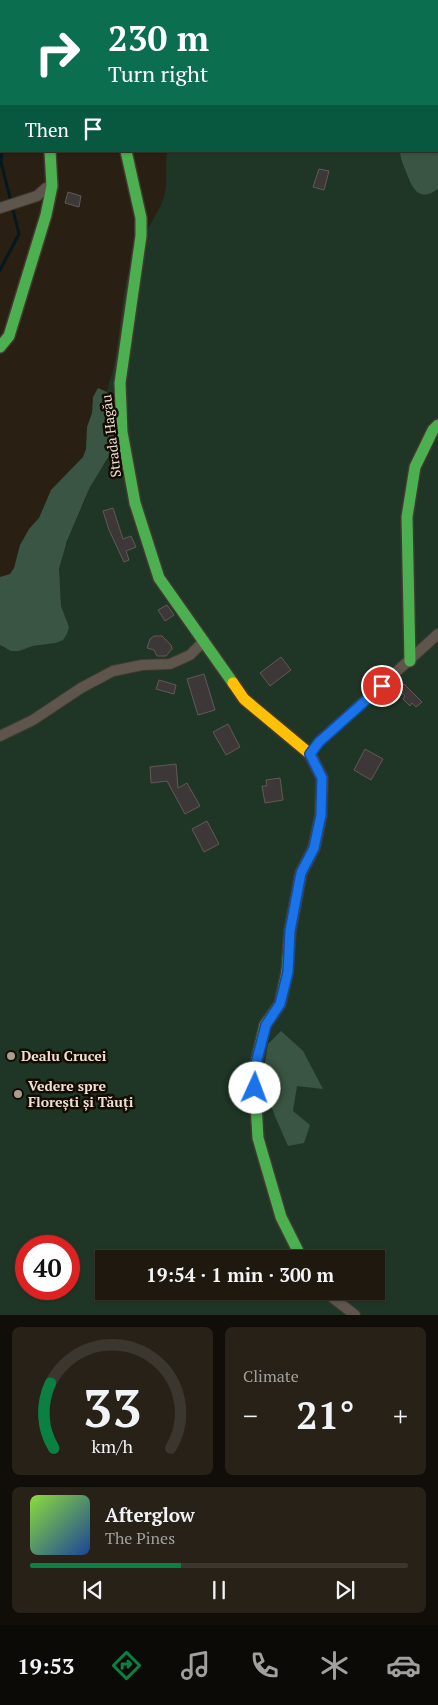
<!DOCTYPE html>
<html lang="en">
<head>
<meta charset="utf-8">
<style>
	:root { --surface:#1f180e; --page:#272117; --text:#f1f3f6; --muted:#a1a09e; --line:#3c372e; --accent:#0b8043 }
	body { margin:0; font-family:"PT Serif",serif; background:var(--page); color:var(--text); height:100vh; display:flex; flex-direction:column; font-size:19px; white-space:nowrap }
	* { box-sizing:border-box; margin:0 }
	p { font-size:16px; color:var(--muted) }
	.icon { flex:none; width:28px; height:28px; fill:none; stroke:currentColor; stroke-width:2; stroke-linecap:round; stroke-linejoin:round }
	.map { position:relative; height:1315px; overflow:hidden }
	.drawer { display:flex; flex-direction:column; gap:12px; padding:12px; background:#110d08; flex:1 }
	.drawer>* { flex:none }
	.top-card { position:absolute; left:0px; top:0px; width:439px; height:152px; box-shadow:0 1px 4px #0004,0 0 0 1px var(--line); background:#0b6e4f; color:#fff; overflow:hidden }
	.speed { position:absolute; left:15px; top:1235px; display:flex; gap:10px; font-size:25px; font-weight:700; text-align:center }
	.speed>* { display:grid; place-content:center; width:65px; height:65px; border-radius:50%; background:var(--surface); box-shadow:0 1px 4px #0004,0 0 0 1px var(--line); line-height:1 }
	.speed .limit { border:8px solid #d22; background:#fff; color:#111 }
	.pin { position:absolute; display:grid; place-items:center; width:42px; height:42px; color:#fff; margin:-21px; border:2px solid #fff; border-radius:50%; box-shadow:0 1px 5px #0007 }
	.me { position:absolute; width:55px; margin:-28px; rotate:2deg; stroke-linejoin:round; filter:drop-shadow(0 0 4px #0008) }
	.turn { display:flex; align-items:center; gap:18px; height:105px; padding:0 25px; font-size:22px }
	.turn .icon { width:65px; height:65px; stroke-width:2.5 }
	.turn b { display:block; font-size:35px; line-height:42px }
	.then { display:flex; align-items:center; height:48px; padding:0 25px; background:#0003; gap:10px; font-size:19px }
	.big { font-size:38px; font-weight:800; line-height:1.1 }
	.drawer .tile { flex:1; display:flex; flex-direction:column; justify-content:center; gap:8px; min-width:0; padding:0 18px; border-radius:8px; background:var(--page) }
	.drawer .dial { align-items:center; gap:0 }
	.dial svg { height:130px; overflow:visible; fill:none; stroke:var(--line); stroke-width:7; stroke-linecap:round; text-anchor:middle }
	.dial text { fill:var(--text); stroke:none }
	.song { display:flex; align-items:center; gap:15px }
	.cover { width:60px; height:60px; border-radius:8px; background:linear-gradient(135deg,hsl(90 70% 55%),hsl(220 70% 35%)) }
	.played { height:5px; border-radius:2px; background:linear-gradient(90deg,var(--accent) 40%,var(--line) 40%) }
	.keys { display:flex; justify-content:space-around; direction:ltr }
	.heat { display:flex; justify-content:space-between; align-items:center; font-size:28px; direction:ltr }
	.drawer .tiles { flex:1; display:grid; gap:12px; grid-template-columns:1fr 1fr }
	.tile:last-child { grid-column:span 2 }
	.trip { position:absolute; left:95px; top:1250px; width:290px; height:50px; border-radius:0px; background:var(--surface); box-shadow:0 1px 4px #0004,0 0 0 1px var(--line); font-weight:800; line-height:50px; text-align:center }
	.menu { display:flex; height:80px; justify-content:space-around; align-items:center; background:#0c0a06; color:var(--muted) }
	.menu .icon { width:35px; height:35px }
	.menu .on { color:var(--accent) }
	.menu b { font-size:22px; color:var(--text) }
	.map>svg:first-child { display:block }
	.green { fill:#1f3626; fill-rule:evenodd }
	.forest { fill:#3a5543 }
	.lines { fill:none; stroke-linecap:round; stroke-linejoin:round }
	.stream { stroke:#04191e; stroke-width:3 }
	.building { fill:#3e3737; stroke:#615959 }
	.street-casing { stroke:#423a30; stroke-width:12 }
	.fast-casing { stroke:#423a30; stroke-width:14 }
	.slow-casing { stroke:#423a30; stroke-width:14 }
	.street { stroke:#5e554d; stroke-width:10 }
	.fast { stroke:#4caf50; stroke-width:11 }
	.slow { stroke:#ffc107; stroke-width:11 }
	.route-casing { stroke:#114b97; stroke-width:12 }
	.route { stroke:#1a73e8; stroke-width:9 }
	.poi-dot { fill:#a89d8f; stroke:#140c04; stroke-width:2 }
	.labels { text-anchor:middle; stroke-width:5; stroke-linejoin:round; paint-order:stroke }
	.street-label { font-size:14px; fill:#ede0d2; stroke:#140c04 }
	.poi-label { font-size:14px; font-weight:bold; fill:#ede0d2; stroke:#140c04; text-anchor:start }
</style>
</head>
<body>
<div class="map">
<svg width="438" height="1315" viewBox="0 0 438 1315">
	<rect width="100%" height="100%" fill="#292013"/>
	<path class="green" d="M152,0H393L392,1Z
		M167,151H401V160L409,181L438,189V1315H0V645L4,648L19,651L33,646L56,643L66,619C47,583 66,543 81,509C86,500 88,490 93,481C99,470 110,460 114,448C118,438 112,401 107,392C109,383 112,374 114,366C121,332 121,296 131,263C138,239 156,220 164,197C168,185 165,165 167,151ZM26,1246H69V1289H26ZM104,1259H376V1291H104Z"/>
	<path class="forest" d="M438,25V189C419,203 412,188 406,172C403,165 401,160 400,152L438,151Z
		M98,388L107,392L111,398L116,440L114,448L90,487L67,541L59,569L61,606L69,627L67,634L63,640L56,643L33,646L19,651H11L0,645V577L10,574L14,568L20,545L29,529L39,518L51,490L83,457L86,449L87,427L92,413L93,397Z
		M281,1031L303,1051L323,1089L297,1086L293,1111L310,1125L304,1143L288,1146L274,1114L262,1080L268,1044Z"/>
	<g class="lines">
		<path class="stream" d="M0,64L1,70
			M0,270L19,234L1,162L2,151"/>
	</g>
	<path class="building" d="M319,169L329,171L324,190L313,187Z
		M68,192L81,196L79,207L65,203Z
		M113,508L123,539L131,536L136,547L126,551L129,560L124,562L109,530L103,511Z
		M167,605L174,615L165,621L158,610Z
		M154,636H162L171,645L172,649L166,656H157L154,650L147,648L150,639Z
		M281,657L291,670L270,686L260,673Z
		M204,674L215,710L198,715L187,679Z
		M159,680L176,685L174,694L156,689Z
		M404,684L422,702L416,707L412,703L410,706L403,699L405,696L399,690Z
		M228,724L240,747L226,755L213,732Z
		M365,749L383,759L371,780L354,770Z
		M176,764L178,788L187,783L200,806L185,814L167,781L151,783L150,767Z
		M280,778L283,800L265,803L262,786H267L266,780Z
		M207,821L219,844L204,852L192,829Z"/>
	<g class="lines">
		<g class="street-casing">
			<path id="street" d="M82,0L83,1
				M0,208L37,196L46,188L52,186
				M0,736L33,720L81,688L113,671L142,665L170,664L190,655L203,642
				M310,754L319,742L438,634
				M324,1291L355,1315"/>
		</g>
		<g class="fast-casing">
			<path id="fast" d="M126,151L141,218V236L120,383L122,432L135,503L159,578L233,683
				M0,347L9,336L46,215L52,186L50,151
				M410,661L407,517L415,467L433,430L438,425
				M294,910L290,931L287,972L280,1004L265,1025L254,1071L258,1138L281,1217L302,1259"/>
		</g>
		<g class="slow-casing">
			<path id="slow" d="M46,0V1
				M233,683L244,699L310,754L322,778L321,815L314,848L301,873L294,910"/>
		</g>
		<use href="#street" class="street"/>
		<use href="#fast" class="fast"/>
		<use href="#slow" class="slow"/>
	</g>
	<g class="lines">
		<g class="route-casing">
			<path id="route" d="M255,1088L254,1071L266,1025L280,1004L288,972L290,931L301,873L314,848L321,815L322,778L310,754L319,742L382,686"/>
		</g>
		<use href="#route" class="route"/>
	</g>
	<g class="poi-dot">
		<circle cx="11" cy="1056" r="5"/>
		<circle cx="18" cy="1094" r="5"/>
	</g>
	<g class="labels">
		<g class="street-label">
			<text transform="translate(111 436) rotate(-97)" y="5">Strada Hagău</text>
		</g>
		<g class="poi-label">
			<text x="21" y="1061">Dealu Crucei</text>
			<text x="28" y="1091">Vedere spre<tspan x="28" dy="16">Florești și Tăuți</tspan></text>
		</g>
	</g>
</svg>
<div class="speed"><div class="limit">40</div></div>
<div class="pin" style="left:382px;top:686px;background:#d93025"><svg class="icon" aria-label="arrive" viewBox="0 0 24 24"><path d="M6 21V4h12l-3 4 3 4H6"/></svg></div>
<svg class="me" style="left:255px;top:1088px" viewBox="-20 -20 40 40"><circle r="19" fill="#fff"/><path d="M0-13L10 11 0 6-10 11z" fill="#1a73e8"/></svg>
<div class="trip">19:54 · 1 min · 300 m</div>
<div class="top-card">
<div class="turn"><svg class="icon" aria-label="right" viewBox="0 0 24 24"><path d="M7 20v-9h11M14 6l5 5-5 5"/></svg><div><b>230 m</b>Turn right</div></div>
<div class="then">Then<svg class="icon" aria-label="arrive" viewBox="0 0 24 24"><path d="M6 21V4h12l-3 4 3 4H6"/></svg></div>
</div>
</div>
<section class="drawer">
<div class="tiles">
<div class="tile dial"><svg viewBox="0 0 100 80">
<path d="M14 69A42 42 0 1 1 86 69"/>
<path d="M14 69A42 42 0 0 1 12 29" stroke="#0b8043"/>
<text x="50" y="56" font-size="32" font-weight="700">33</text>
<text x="50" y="72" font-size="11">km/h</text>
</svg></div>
<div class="tile"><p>Climate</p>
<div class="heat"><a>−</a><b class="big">21°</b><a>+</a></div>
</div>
<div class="tile">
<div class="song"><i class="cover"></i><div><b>Afterglow</b><p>The Pines</p></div></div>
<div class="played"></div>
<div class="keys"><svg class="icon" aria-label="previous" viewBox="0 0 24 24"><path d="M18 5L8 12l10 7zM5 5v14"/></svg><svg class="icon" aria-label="pause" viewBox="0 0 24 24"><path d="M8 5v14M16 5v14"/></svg><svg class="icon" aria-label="next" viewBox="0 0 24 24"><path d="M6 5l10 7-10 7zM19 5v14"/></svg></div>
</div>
</div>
</section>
<nav class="menu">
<b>19:53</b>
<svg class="icon on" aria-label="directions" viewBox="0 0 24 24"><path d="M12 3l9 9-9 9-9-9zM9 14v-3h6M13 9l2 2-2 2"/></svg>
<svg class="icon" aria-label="music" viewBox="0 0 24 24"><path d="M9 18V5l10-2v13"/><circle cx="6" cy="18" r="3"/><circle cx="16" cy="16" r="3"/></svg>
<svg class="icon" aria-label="phone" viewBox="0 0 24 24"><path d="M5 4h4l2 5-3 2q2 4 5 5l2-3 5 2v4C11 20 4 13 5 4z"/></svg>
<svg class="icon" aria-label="climate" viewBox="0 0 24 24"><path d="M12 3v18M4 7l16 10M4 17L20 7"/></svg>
<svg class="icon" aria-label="car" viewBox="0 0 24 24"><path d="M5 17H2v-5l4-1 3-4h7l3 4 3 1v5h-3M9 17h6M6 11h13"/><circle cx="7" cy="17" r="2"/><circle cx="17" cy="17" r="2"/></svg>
</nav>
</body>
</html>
